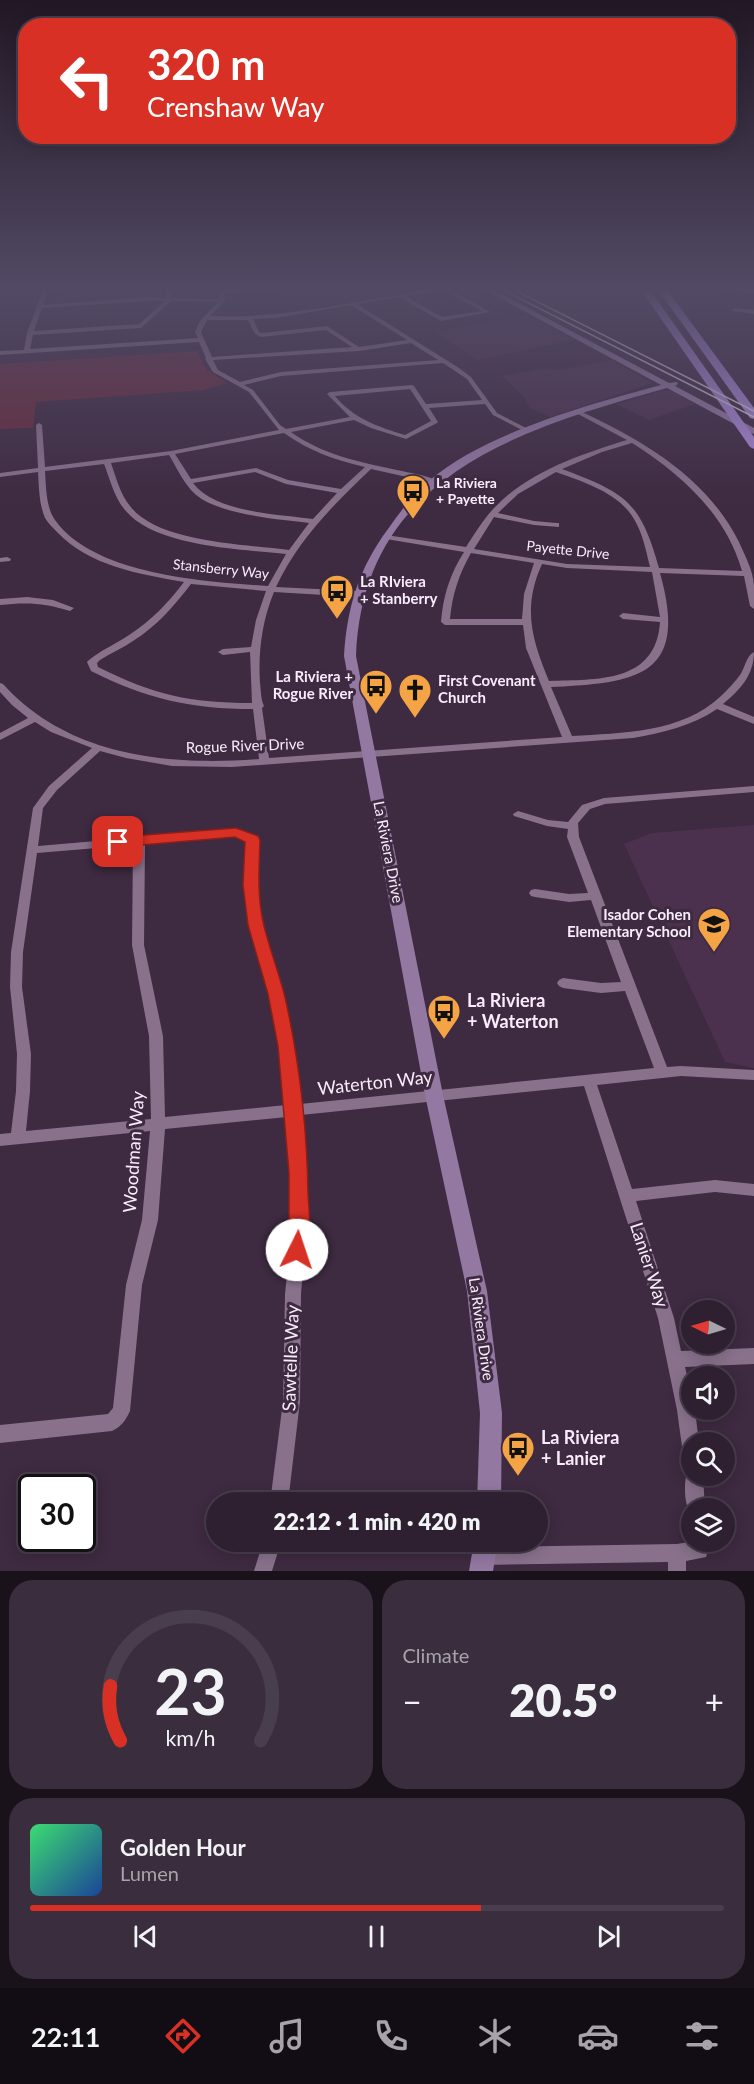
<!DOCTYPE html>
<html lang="en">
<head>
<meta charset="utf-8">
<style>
	:root { --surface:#2e2031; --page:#3a2d3d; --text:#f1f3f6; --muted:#a7a3ab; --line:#493e4d; --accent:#d93025 }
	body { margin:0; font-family:Lato,sans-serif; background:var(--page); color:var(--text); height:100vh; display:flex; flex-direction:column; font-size:22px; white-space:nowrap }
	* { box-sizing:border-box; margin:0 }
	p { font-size:20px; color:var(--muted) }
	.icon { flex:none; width:33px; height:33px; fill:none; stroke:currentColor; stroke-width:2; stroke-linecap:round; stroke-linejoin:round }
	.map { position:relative; height:1571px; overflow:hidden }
	.sheet { display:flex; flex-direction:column; gap:9px; padding:9px; background:#19121b; flex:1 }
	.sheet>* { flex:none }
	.top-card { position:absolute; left:18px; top:18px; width:718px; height:126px; border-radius:24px; box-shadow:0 3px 15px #0003,0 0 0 2px var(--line); background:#d93025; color:#fff; overflow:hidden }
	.needle { width:39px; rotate:275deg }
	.controls { position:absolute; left:681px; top:1300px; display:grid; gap:12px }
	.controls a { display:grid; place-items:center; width:54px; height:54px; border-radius:50%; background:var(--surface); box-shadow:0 3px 15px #0003,0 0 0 2px var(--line); font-size:30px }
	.speed { position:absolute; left:18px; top:1474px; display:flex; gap:12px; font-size:30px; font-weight:700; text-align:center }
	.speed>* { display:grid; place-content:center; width:78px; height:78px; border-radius:50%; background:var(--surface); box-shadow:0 3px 15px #0003,0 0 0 2px var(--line); line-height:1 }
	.speed .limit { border:3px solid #111; border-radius:9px; background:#fff; color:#111 }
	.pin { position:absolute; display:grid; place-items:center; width:51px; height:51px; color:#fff; margin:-26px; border-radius:12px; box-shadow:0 3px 9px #0006 }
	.me { position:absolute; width:66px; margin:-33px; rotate:4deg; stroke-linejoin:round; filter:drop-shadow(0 0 4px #0008) }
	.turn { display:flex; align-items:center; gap:21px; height:126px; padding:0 30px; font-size:27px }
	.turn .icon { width:78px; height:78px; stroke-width:2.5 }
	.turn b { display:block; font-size:42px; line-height:51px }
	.big { font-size:45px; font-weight:800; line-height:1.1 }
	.sheet .widget { flex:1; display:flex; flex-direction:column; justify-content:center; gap:9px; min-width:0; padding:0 21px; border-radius:24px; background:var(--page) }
	.sheet .dial { align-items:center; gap:0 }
	.dial svg { height:156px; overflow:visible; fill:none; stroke:var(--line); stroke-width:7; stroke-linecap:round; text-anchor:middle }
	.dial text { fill:var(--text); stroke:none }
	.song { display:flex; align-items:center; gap:18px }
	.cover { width:72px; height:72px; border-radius:9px; background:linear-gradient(135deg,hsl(140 70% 55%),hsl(220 70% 35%)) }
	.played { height:6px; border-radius:3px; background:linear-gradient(90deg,var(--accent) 65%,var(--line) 65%) }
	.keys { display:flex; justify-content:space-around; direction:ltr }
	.heat { display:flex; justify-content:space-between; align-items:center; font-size:33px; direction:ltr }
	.sheet .tiles { flex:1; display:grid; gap:9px; grid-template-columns:1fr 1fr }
	.widget:last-child { grid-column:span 2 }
	.trip { position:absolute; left:206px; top:1492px; width:342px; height:60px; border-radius:30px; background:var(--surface); box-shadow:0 3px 15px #0003,0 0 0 2px var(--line); font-weight:800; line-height:60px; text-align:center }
	.tabs { display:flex; height:96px; justify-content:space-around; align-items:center; background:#120d14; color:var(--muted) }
	.tabs .icon { width:42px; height:42px }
	.tabs .on { color:var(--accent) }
	.tabs b { font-size:27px; color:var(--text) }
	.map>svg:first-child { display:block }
	.built { fill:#4b314d }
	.green { fill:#672b3c }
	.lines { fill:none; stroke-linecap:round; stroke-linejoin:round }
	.street { fill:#89718c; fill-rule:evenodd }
	.secondary { fill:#9378a2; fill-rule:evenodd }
	.highway { fill:#a988d7; fill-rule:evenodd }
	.tram { stroke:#d7c9d9; stroke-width:1.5 }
	.rail { stroke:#d7c9d9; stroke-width:1.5 }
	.route { fill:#d93025; stroke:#8d1f18; stroke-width:1.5 }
	.labels { text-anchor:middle; stroke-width:6; stroke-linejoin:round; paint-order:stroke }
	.far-poi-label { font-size:14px; font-weight:bold; fill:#f8ebfa; stroke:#3e2a41; text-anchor:start }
	.far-street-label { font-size:14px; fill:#f8ebfa; stroke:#3e2a41 }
	.poi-label { font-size:15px; font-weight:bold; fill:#f8ebfa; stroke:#3e2a41; text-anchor:start }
	.street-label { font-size:15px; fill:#f8ebfa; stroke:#3e2a41 }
	.near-poi-label { font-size:18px; font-weight:bold; fill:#f8ebfa; stroke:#3e2a41; text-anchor:start }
	.near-street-label { font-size:18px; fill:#f8ebfa; stroke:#3e2a41 }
</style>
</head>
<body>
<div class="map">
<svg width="754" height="1571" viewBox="0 0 754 1571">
	<rect width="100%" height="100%" fill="#3e2a41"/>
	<path class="built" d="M527,315L575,340L477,360L435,332Z
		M611,360L653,383L550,417L530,408L523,396L502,376L547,368L559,370Z
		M664,390L671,391L695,404L649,420L616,404Z
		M754,825V1068L725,1062L624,844L652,833Z"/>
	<path class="green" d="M197,351L207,370L227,383L204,390L36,402L33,428L0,429V364Z"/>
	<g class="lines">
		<path class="street" d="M44,287H49V289L101,287L48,292L43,305L149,297L166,298V287H172V298L219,299L218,287H224V290L341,287L224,293L225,301L210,316C286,319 365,300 440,287H454L449,289L490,312L441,321L399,297L357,304L459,368L471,377L497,413L528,429V431H524L493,415L485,404L429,408L438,422L437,423L406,439L371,428L354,420L291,432C323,455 360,462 397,470C410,473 427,475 438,481L434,483L371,469C334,504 298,540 276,587L357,591L361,594L357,597L274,592C262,621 258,652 260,683C261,691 261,700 264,706L262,708L269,758L562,737L526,648L523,625H445L441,622C443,596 450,574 464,552L386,539L382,537L386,535L466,547C475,533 484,518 496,506C530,471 582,454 627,440L578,414V412H582C644,441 707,478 739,542C745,556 753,570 754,585C754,593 754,601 754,609L750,606L744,576L660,573C689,676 638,683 551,687L572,736C622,733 682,733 721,696C728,689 734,683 740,675C745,668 746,656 754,652C754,675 740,690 723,704L754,717V724L717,709C692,726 662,733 633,738L232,767L172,766L126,758L100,751L57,790L43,808L38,846L236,829L257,837L259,840L256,868L258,894L268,946L289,1022L300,1104L654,1068L625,991L601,993L563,988L559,986L557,983L559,980L563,978L601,983L621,982L591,900L569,902L535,897L531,896L529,893L531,890L535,889L569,894L588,893L567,837L568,829L547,826L514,816L513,814L518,811L548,820L568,822L582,805L604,798L754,786V792L605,804L590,809L578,823L579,837L667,1067L681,1066L754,1070V1080L681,1076L597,1085L632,1189L715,1180L754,1184V1196L715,1192L636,1201L674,1318L681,1351L754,1348V1364L685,1367L692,1396V1410H695L699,1443H692V1463L686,1460L683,1454L677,1410L658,1318L584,1086L301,1115L306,1182V1235L301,1294L300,1401L288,1503H270L283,1401L285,1294L291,1235V1182L287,1117L165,1129L158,1220L142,1285L130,1411C126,1420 121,1427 112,1431L0,1443V1425L108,1414L113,1408L126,1285L142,1220L150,1131L0,1146V1134L11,1133L16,1091L17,1054L10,987L11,952L33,808L49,786L92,748L51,732L35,722L0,740V733L28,718L12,705L0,692V683L3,684C68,756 167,766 259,759L253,709C190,709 147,699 91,671L87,662L89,660C101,650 116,644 129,635C151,621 168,603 184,582C139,574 89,566 57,532C53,528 48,523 45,518C39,504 39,487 38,472L0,477V473L38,468L36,425L39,423L42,425L45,467L171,451L279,430L249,392L213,372L205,359L206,358L199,342L0,355V351L24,350L27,333ZM443,290L482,311L442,317L405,296ZM149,301H165L139,324L34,331L42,308ZM171,301L218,302L200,321L195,332L198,338L30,349L33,335L141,328ZM351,305L407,340L359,347L327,326L262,333L259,332L253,319L276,318ZM207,320H248L255,334L261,337L326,330L352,347L212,357L201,332ZM411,343L438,360L281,372L240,382L218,370L213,360L359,351ZM443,363L467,379L482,400L426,404L414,386L412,385L330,392L327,394L350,417L286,429L280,425L253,390L244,385L281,376ZM410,389L431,421L405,435C378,427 353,418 335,396ZM284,433C309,451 335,460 365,467L341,489L288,480L256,468L191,479L175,454ZM632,443C681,474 726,514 742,571L659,568C640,500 625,493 562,469L602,452ZM169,455C177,468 184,484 195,494C219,515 278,519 309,523L289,550C245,544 158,543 130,506C120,494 116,477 111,463ZM104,464C110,479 114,497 125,510C155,547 241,549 286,554L268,586C206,582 94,575 55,520C46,508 46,486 45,471ZM255,472L286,484L337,493L313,519C277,514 216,513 193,483ZM556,472C583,482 618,492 634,519C643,534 646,551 650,567L567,564L474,549L494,517L534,525L559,527V523H556L534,521L498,513L518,494ZM471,553L534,563L524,594L522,619H450C452,595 459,574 471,553ZM542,564L567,568L652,572L660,617L623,613L619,616L623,619L660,622C656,684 596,679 549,681C532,640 522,608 542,564ZM191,584L266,591L256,620L251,647L223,649L218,652L223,655L250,652L252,703C190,703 154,695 98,667L97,663L100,660C111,653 123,648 133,641C157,626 174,606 191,584ZM235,837L247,842L245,868L246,894L256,946L276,1022L286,1105L165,1117L163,1036L144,945L145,844ZM133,845L132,945L149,1036L151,1119L26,1131L30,1091L31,1054L22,987L23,952L37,853Z
			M575,287H580L581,288L578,290Z
			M719,288L754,289V293L717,291Z
			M734,308L754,310V314L732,311Z
			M7,557L11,559L10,561L0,562V558Z
			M27,597L53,600L74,608L70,611C45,603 27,602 0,605V599Z
			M692,1468V1476H703L705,1509H692V1516C684,1507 683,1481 688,1470Z
			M692,1535V1542H707L708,1550L706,1557L686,1561V1571H668V1562L485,1565L478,1563L476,1556L478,1549L485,1547L677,1544L689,1542Z
			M263,1542H281L272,1571H254Z"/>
		<path class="secondary" d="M479,287H488L669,383L677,382L678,384L675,386L754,428V434L751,433L667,388C520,429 363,475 356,656L443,1095L487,1291L502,1413L501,1503H477L480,1413L467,1291L425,1095L344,656C347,607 359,568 388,529C400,512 413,494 430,480C485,433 590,404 661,385Z
			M474,1542H498L493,1571H469Z"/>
		<path class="highway" d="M639,287H648L754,437V449L750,447Z
			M656,287H665L754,408V419L750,418Z"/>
		<path class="tram" d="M497,287L754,417"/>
		<path class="rail" d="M508,287L754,411"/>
	</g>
	<linearGradient id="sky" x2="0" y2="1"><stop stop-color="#221724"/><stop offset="0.57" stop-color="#524a65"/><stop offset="1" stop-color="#524a65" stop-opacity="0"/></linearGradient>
	<rect width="754" height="507" fill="url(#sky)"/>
	<path class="route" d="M236,828L258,836L260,840C259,869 257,898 264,926C270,950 279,973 285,997C299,1060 307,1128 308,1193C309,1213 313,1238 304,1256L297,1259L290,1256L287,1250L289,1228V1173L278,1046L268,994L248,925L243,885L245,842L235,837L118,847L111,842L118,837Z"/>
	<defs>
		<g id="bus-pin" transform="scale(1.725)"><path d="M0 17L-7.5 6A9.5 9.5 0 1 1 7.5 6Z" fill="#f4a345" stroke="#3e2a41"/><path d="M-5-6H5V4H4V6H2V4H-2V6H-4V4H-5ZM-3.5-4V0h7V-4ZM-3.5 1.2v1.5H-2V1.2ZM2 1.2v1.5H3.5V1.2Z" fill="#111"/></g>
		<g id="church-pin" transform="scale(1.725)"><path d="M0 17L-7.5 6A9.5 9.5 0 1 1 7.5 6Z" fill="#f4a345" stroke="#3e2a41"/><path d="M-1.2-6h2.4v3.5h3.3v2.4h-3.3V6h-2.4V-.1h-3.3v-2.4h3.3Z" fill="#111"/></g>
		<g id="school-pin" transform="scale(1.725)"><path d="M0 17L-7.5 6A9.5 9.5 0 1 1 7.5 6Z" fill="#f4a345" stroke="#3e2a41"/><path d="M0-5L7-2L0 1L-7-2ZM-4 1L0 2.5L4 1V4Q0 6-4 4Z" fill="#111"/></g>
	</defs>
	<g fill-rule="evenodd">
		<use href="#bus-pin" x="413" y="491"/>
		<use href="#bus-pin" x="337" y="591"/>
		<use href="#bus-pin" x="376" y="686"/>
		<use href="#church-pin" x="415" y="690"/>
		<use href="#school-pin" x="714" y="924"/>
		<use href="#bus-pin" x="444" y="1011"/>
		<use href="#bus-pin" x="518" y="1448"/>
	</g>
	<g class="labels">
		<g class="far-poi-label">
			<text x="436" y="488">La Riviera<tspan x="436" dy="16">+ Payette</tspan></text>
		</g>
		<g class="far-street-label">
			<text transform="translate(568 550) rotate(6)" y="5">Payette Drive</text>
			<text transform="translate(221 569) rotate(6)" y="5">Stansberry Way</text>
		</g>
		<g class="poi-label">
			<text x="360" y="587">La RIviera<tspan x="360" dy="17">+ Stanberry</tspan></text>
			<text x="353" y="682" text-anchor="end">La Riviera +<tspan x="353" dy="17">Rogue River</tspan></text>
			<text x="438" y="686">First Covenant<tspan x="438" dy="17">Church</tspan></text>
			<text x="691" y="920" text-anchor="end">Isador Cohen<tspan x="691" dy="17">Elementary School</tspan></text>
		</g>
		<g class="street-label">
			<text transform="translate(245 746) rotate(-2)" y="5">Rogue River Drive</text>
			<text transform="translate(388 852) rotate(79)" y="5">La Riviera Drive</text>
			<text transform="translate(481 1329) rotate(82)" y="5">La Riviera Drive</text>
		</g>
		<g class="near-poi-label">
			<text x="467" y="1007">La Riviera<tspan x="467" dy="21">+ Waterton</tspan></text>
			<text x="541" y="1444">La Riviera<tspan x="541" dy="21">+ Lanier</tspan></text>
		</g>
		<g class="near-street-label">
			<text transform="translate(375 1083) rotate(-6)" y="6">Waterton Way</text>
			<text transform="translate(134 1152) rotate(-86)" y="6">Woodman Way</text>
			<text transform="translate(649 1265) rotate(72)" y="6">Lanier Way</text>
			<text transform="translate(291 1358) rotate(-88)" y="6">Sawtelle Way</text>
		</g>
	</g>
</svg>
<div class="controls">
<a><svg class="needle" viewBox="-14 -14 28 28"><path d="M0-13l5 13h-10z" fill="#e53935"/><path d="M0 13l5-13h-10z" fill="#a7a3ab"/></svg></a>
<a><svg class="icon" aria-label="sound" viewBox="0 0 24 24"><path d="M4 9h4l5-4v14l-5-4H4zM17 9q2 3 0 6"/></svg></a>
<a><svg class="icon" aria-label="search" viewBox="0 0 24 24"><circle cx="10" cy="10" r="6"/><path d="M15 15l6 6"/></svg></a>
<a><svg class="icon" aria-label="layers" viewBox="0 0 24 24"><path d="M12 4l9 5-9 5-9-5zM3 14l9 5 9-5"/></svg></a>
</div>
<div class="speed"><div class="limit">30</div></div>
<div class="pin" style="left:118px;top:842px;background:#d93025"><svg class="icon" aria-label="arrive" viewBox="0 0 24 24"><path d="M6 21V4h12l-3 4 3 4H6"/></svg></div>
<svg class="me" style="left:297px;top:1250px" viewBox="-20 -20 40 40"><circle r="19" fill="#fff"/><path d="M0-13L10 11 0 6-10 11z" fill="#d93025"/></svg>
<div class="trip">22:12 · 1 min · 420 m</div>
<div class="top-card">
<div class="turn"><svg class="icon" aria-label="left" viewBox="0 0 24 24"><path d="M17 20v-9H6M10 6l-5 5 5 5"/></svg><div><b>320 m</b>Crenshaw Way</div></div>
</div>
</div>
<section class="sheet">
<div class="tiles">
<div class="widget dial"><svg viewBox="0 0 100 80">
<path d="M14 69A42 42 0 1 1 86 69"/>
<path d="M14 69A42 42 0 0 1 9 41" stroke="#d93025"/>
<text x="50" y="56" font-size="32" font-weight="700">23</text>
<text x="50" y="72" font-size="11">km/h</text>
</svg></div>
<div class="widget"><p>Climate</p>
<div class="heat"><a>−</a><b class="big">20.5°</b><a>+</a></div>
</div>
<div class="widget">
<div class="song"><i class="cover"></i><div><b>Golden Hour</b><p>Lumen</p></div></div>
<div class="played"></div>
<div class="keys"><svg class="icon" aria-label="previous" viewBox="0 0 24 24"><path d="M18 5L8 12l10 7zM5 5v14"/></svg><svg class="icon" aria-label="pause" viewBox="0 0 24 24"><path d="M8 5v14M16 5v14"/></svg><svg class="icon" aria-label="next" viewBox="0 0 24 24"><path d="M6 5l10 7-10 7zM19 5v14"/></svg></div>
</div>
</div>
</section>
<nav class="tabs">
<b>22:11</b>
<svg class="icon on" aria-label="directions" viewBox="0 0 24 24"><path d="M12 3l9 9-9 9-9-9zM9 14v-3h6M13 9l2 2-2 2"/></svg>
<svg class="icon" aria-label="music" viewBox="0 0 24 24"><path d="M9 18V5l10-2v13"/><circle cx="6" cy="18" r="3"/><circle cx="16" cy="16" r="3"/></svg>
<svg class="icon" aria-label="phone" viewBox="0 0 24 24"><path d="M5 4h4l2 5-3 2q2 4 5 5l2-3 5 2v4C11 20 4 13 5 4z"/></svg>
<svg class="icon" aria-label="climate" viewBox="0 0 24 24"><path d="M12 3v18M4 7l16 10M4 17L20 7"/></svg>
<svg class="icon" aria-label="car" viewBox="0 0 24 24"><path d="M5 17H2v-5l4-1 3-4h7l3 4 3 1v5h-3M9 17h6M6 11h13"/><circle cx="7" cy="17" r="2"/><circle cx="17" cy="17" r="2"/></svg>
<svg class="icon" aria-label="filters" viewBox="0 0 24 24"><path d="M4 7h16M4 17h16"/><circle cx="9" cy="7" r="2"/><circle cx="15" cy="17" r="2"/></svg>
</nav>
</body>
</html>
